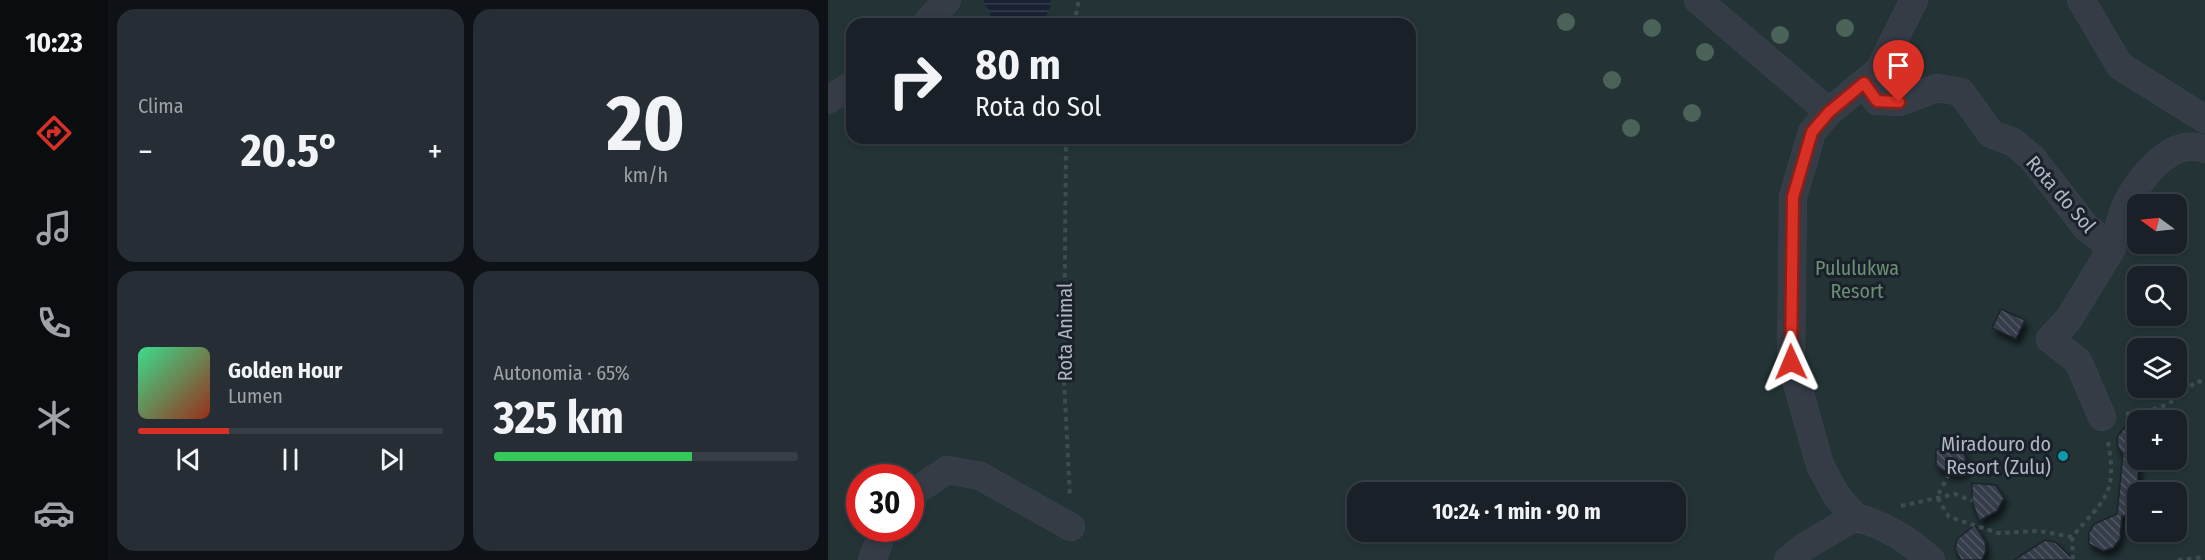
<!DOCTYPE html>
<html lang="pt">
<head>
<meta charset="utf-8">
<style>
	:root { --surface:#1a2028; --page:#272d34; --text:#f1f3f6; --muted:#9fa3a8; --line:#383e45; --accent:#d93025 }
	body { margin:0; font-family:"Fira Sans Condensed",sans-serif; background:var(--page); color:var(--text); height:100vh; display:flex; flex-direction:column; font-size:22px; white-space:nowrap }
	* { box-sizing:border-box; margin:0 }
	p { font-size:20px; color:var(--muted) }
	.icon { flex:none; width:33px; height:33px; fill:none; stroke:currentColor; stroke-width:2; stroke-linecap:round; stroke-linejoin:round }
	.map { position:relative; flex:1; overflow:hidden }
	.sheet { display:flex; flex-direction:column; gap:9px; padding:9px; background:#0e1216; width:720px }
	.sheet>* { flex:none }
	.top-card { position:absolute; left:18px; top:18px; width:570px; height:126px; border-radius:18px; box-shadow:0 3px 9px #0003,0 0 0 2px var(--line); background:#1a2028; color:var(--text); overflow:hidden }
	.needle { width:39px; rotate:285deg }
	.fabs { position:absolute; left:1299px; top:194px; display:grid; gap:12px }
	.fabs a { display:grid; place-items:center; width:60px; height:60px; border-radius:12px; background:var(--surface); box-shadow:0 3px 9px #0003,0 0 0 2px var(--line); font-size:30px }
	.speed { position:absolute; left:18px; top:464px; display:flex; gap:12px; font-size:30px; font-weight:700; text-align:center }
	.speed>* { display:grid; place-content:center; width:78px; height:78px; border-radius:50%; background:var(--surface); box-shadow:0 3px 9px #0003,0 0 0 2px var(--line); line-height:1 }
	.speed .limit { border:9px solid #d22; background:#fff; color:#111 }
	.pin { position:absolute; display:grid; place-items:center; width:51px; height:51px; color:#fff; margin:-62px -26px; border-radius:50% 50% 50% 0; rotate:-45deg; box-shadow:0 0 6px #0007 }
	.pin .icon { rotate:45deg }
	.me { position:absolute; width:66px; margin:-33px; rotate:359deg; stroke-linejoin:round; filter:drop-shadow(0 0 4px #0008) }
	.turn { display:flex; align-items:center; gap:21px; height:126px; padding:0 30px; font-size:27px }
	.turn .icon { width:78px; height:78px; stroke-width:2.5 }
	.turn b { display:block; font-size:42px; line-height:51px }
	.big { font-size:45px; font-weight:700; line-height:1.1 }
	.sheet .widget { flex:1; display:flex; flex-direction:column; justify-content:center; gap:9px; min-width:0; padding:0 21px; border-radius:18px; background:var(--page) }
	.sheet .dial { align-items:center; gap:0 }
	.dial b { font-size:78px; line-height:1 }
	.song { display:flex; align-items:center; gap:18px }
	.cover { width:72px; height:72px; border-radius:9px; background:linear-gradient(135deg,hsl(150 70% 55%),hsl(10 70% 35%)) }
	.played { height:6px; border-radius:3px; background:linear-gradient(90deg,var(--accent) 30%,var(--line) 30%) }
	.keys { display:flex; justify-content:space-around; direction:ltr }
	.heat { display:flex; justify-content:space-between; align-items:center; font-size:33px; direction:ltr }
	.charge { height:9px; border-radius:4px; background:linear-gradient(90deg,#34c759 65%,var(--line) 0) }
	.sheet .tiles { flex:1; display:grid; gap:9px; grid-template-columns:repeat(2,1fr) }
	.trip { position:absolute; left:519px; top:482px; width:339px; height:60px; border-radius:18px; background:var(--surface); box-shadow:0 3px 9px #0003,0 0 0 2px var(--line); font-weight:700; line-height:60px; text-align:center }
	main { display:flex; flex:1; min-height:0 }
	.tabs { display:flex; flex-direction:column; width:108px; justify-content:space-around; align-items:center; background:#0a0d10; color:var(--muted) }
	.tabs .icon { width:42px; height:42px }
	.tabs .current { color:var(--accent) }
	.tabs b { font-size:27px; color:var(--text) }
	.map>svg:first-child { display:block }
	.green { fill:#243436; fill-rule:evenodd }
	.water { fill:url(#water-rules) }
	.building { fill:url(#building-back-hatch); stroke:#1d232c; stroke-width:1.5; filter:url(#shadow) }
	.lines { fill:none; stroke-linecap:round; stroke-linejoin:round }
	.minor-casing { stroke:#3f454f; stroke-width:28 }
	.path { stroke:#3d4d4f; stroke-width:4; stroke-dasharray:4.5 4.5; stroke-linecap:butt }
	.minor { stroke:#363c46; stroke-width:27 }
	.tree { fill:#4b6258 }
	.route-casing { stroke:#8d1f18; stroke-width:15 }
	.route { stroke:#d93025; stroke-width:10 }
	.culture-dot { fill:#0f9aa8; stroke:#1b212a; stroke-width:2 }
	.labels { text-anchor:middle; stroke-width:6; stroke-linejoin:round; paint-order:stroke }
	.street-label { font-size:20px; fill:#b0b7c2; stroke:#1b212a }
	.park-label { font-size:20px; fill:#6b9074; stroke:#1b212a }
	.poi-label { font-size:20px; fill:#b0b7c2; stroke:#1b212a; text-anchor:end }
</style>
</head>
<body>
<main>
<nav class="tabs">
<b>10:23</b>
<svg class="icon current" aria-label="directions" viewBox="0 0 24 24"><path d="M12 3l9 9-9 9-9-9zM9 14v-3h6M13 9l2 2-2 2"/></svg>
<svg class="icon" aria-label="music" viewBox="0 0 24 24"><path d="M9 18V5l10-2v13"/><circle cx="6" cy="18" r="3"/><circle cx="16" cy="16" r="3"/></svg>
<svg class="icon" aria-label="phone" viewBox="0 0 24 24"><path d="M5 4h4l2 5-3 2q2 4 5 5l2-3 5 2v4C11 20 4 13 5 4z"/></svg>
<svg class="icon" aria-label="climate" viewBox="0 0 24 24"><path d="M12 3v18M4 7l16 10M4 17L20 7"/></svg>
<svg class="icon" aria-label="car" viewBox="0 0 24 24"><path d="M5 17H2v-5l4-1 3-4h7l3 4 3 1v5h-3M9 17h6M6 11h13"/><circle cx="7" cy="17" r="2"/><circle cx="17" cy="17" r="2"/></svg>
</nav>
<section class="sheet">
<div class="tiles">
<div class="widget"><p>Clima</p>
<div class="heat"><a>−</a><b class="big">20.5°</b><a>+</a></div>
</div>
<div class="widget dial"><b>20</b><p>km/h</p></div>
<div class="widget">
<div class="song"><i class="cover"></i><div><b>Golden Hour</b><p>Lumen</p></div></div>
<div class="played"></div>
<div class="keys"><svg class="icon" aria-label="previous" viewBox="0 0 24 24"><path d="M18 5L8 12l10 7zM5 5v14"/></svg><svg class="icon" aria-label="pause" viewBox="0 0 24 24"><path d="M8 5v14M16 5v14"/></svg><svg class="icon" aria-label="next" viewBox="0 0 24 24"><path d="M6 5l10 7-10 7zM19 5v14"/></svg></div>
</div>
<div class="widget"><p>Autonomia · 65%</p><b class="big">325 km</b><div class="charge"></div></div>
</div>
</section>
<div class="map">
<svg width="1377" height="560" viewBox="0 0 1377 560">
	<defs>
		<pattern id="water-rules" width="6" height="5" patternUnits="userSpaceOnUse" patternTransform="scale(1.5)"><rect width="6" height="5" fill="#182131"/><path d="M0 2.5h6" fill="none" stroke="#373f4d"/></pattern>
		<pattern id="building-back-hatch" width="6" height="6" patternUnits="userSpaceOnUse" patternTransform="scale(1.5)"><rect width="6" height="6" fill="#353e4b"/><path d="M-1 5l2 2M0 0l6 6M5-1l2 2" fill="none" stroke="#505863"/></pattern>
		<filter id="shadow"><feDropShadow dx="3.5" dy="6" stdDeviation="3" flood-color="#0009"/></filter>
	</defs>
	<rect width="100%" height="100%" fill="#232a35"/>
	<path class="green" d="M0,0H1377V560H0ZM24,24H582V138H24ZM1310,204H1348V243H1310ZM1310,276H1348V315H1310ZM1310,348H1348V387H1310ZM1310,420H1348V459H1310ZM32,477H82V528H32ZM530,492H848V531H530ZM1310,492H1348V531H1310Z"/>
	<path class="water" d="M156,0H222L223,6L214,24H163L162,11L155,3Z"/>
	<path class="building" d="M1173,309L1197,320L1188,339L1164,328Z
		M1310,410V515L1294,516L1292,539L1285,548L1275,551L1261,544V532L1266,524L1289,514L1295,454L1290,448L1289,437Z
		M1121,442L1134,448L1138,458L1137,472L1121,474L1108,466V450Z
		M1144,483L1168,485L1176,498L1169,511L1151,521L1144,501Z
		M1147,525L1157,541L1158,551L1154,560H1133L1127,549L1129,539Z
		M1217,540L1227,542L1246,560H1186Z"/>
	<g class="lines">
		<g class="minor-casing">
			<path id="minor" d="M870,0L1001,112
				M1253,0L1292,66L1377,119
				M98,24L119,0
				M1036,83L1049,101L1071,102L1109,88L1133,92L1163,134L1185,142L1204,158L1258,227L1284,248L1240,320L1222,339L1250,361L1274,417
				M0,100L24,85
				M1284,248C1290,232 1293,213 1301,199C1316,173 1345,137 1377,149
				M82,495L119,470L152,476L243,527
				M1027,517L1008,495L992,465L963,362L965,197L984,132L1001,112L1051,70L1086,0
				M1027,517C1058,525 1080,540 1103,560
				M44,560L57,528
				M960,560L976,547L1027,517"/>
		</g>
		<path class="path" d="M246,24L251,0
			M238,138L236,380L242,497
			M1298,414C1333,409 1342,407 1368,381L1377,382
			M1121,474L1109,497L1121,517L1170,533L1211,531L1244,537C1276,499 1290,495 1280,442
			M1073,506L1127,494L1144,501
			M1244,537L1245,560
			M1350,560L1377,557"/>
		<use href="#minor" class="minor"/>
	</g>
	<g class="tree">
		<circle cx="738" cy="22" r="9"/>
		<circle cx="824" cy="28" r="9"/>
		<circle cx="1017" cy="28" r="9"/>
		<circle cx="952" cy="35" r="9"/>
		<circle cx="877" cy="52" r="9"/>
		<circle cx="784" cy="80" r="9"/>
		<circle cx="864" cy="113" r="9"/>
		<circle cx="803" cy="128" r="9"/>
	</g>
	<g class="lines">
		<g class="route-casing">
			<path id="route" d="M963,362L965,197L984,132L1001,112L1036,83L1049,101L1071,102"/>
		</g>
		<use href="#route" class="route"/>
	</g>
	<circle class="culture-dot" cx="1235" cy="456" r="6"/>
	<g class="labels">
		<g class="street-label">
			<text transform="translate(1233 194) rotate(49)" y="7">Rota do Sol</text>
			<text transform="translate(237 332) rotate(-90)" y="7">Rota Animal</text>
		</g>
		<g class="park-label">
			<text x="1029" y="275">Pululukwa<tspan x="1029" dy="23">Resort</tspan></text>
		</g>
		<g class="poi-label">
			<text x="1223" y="451">Miradouro do<tspan x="1223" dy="23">Resort (Zulu)</tspan></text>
		</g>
	</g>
</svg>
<div class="fabs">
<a><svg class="needle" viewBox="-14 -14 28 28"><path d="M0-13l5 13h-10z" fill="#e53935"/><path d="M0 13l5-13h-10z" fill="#9fa3a8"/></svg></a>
<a><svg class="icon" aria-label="search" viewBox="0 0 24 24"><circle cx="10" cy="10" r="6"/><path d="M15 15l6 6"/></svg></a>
<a><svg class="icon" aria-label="layers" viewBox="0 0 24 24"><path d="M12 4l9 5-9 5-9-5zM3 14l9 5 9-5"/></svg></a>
<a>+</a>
<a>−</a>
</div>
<div class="speed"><div class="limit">30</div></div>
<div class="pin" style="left:1071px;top:102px;background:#d93025"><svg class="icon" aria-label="arrive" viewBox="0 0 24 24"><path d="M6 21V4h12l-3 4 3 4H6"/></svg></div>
<svg class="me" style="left:963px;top:362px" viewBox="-20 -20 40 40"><path d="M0-17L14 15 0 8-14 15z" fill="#d93025" stroke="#fff" stroke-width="4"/></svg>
<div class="trip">10:24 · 1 min · 90 m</div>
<div class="top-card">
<div class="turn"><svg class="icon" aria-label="right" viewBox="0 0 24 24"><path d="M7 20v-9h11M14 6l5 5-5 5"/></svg><div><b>80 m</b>Rota do Sol</div></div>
</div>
</div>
</main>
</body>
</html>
